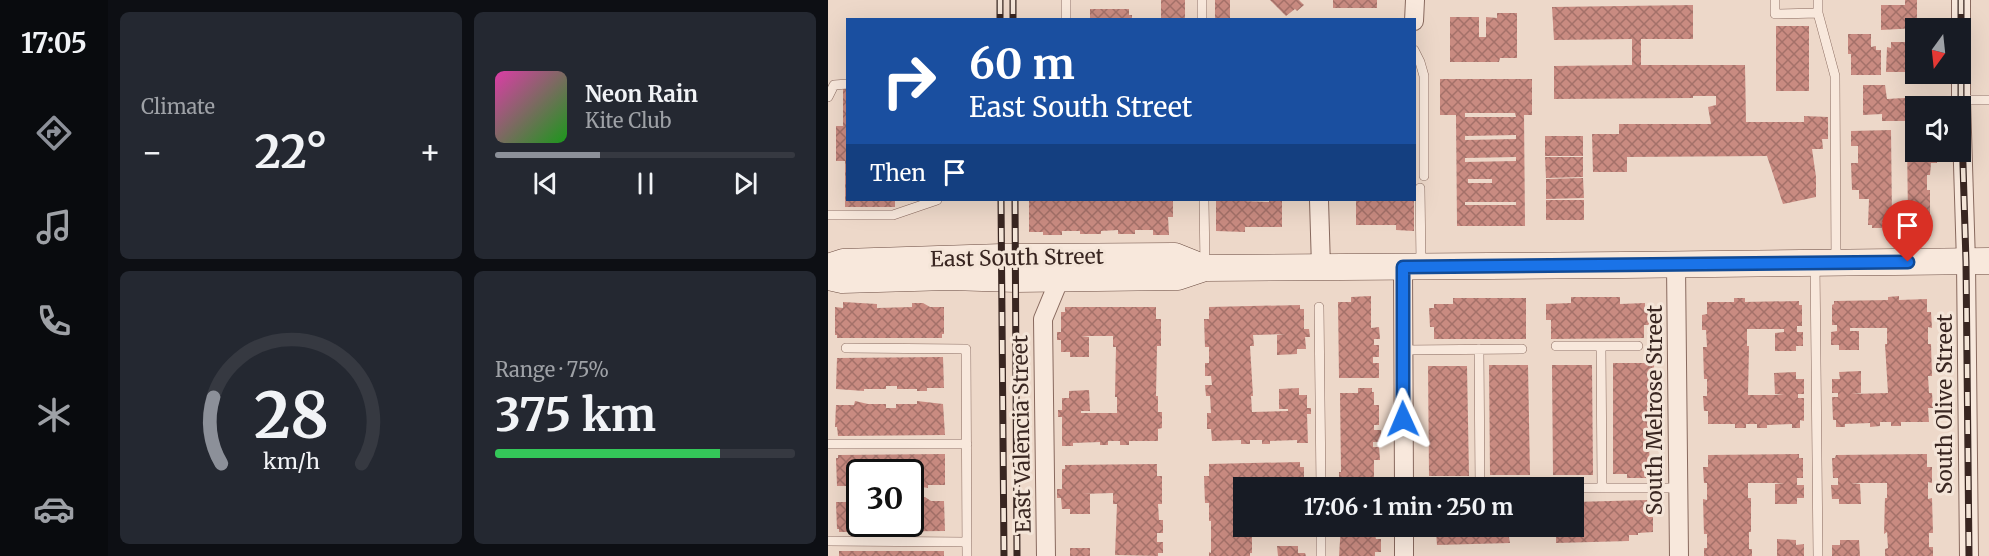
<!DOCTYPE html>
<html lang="en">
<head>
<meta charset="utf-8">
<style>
	:root { --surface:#171b24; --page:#242831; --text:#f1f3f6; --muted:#9ea1a6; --line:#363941; --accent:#8c9099 }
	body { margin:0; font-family:Merriweather,serif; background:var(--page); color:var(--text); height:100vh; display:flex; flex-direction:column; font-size:22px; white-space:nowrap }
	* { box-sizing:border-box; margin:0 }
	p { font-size:20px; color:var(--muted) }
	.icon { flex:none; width:33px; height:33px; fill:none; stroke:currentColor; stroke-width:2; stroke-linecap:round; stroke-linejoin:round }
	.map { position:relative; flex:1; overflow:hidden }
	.drawer { display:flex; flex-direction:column; gap:12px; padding:12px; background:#0d0f14; width:720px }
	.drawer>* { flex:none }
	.banner { position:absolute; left:18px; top:18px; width:570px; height:183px; border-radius:0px; box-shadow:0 6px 24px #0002; background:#1a4fa0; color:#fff; overflow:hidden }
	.needle { width:39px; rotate:195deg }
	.fabs { position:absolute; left:1077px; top:18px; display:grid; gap:12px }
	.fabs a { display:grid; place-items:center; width:66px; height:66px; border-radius:0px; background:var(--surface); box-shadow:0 6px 24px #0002; font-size:30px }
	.speed { position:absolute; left:18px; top:459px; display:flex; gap:12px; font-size:30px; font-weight:700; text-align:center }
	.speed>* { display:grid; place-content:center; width:78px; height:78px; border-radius:50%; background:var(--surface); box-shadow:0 6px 24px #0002; line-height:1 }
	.speed .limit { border:3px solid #111; border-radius:9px; background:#fff; color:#111 }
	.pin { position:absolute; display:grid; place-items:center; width:51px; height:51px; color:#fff; margin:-62px -26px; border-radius:50% 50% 50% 0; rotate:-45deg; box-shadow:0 0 6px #0007 }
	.pin .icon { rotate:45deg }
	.me { position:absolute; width:66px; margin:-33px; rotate:359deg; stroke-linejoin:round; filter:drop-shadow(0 0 4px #0008) }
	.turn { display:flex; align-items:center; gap:21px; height:126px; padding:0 24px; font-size:27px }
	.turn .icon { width:78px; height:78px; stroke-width:2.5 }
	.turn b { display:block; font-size:42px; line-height:51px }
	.then { display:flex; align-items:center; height:57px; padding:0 24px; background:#0003; gap:12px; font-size:22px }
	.big { font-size:45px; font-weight:700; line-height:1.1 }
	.drawer .tile { flex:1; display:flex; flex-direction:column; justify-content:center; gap:9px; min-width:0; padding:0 21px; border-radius:9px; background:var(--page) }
	.drawer .dial { align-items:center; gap:0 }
	.dial svg { height:156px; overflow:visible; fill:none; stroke:var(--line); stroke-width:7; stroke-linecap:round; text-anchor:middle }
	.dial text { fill:var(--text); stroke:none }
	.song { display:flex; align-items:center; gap:18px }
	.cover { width:72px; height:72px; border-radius:9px; background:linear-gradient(135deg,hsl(320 70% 55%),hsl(120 70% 35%)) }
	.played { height:6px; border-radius:3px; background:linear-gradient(90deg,var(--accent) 35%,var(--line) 35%) }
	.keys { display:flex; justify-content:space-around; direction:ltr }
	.heat { display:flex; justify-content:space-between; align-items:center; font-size:33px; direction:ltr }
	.charge { height:9px; border-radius:4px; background:linear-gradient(90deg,#34c759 75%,var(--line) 0) }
	.drawer .tiles { flex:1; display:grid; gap:12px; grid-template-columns:repeat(2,1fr) }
	.trip { position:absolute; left:405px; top:477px; width:351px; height:60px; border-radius:0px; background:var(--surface); box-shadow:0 6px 24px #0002; font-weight:700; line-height:60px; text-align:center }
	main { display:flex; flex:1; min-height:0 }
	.tab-bar { display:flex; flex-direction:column; width:108px; justify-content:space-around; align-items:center; background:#090b0e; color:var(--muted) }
	.tab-bar .icon { width:42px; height:42px }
	.tab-bar .selected { color:var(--accent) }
	.tab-bar b { font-size:27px; color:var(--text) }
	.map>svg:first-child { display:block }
	.building { fill:url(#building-cross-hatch); fill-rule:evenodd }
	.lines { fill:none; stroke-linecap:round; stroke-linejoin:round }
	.lane-casing { stroke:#88695e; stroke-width:10 }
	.street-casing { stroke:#88695e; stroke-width:20 }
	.secondary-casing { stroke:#6a4b41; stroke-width:27 }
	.lane { stroke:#f8e8dc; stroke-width:9 }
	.street { stroke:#f8e8dc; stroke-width:18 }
	.secondary { stroke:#f8e8dc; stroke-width:26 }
	.rail-casing { stroke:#392621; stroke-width:7 }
	.rail { stroke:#f4e5d8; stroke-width:4.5; stroke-dasharray:14; stroke-linecap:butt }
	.route-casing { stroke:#114b97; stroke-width:15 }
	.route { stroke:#1a73e8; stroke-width:10 }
	.labels { text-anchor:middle; stroke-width:6; stroke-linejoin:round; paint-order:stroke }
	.street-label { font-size:21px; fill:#392621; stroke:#f4e5d8 }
</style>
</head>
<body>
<main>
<nav class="tab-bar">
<b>17:05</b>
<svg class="icon selected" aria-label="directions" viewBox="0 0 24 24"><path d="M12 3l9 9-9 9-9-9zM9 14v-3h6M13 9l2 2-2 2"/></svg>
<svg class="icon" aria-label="music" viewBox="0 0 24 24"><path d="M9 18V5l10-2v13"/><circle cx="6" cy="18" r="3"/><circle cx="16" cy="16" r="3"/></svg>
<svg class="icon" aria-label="phone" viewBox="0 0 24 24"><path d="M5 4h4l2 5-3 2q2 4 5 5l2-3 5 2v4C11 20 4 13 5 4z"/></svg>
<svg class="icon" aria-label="climate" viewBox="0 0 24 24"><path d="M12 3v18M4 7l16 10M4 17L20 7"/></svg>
<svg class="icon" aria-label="car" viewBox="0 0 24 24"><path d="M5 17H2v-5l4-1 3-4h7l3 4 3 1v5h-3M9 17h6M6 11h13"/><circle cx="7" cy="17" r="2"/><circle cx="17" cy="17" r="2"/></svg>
</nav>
<section class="drawer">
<div class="tiles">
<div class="tile"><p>Climate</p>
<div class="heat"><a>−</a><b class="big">22°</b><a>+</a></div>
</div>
<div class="tile">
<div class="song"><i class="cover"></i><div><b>Neon Rain</b><p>Kite Club</p></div></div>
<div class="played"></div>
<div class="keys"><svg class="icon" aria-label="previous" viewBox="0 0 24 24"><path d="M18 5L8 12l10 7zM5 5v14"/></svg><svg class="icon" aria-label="pause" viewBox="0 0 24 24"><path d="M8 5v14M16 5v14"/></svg><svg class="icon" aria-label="next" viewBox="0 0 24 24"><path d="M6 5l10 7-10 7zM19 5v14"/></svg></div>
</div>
<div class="tile dial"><svg viewBox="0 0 100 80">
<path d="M14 69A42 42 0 1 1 86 69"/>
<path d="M14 69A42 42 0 0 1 10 35" stroke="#8c9099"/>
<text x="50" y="56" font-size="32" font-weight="700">28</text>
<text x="50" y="72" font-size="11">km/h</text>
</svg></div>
<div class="tile"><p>Range · 75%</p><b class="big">375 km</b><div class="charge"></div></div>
</div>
</section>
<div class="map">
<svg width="1161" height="556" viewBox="0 0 1161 556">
	<defs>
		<pattern id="building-cross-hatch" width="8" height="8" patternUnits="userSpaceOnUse" patternTransform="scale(1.5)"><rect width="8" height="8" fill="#c98b81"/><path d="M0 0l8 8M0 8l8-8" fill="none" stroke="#a47169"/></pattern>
	</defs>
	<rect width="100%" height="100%" fill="#edd8c9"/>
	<path class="building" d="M333,0H357V19H333Z
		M387,0H402V20H387Z
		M442,0H471L476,5L469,11L467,9L458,16Z
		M505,0H549V8H505Z
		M1077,0H1089V28L1053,30V5H1077Z
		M865,5V39H813V65H917L918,122H976V116L1000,117V139H994L995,149H984L988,177V197L955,204L939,156L799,157V172H765L764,134H791V124H883L880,107L888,105V96H865V98L726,99V66L804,65V39L726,40L724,7Z
		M262,9H301V15H304V20H262Z
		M669,13H689V58H672L671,62H622V17H651V37H658V17L669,18Z
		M948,26H981V91H948Z
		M1020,34H1043V47L1048,46V50H1053V75H1023V54H1020Z
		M1063,42H1088V72H1058L1059,47L1063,48Z
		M612,79H704V115H696L697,226H629L628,115H612ZM637,113H687L688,117H637ZM688,135V139L637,140V136ZM688,157V161L637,162V158ZM640,179H664V183H640ZM637,202H688V205H637Z
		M1035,85H1057L1059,99L1093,97V98H1102V106H1088V121H1054V114L1035,115Z
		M15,87H20V200H67V207H17V161H8V126H15Z
		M1063,130L1064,222H1054V228H1044V225H1040L1041,199H1031V190H1024L1023,163H1030V146H1023V131Z
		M717,136H755V156H717Z
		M1079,140H1088V152H1109V163H1103L1102,175H1099V190H1102V218L1080,219Z
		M717,157H755V177L718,178Z
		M755,178L756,198L718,199V179Z
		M201,200H345V217H340L341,235H325V230H307V234H290V230L273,231V234H252V231H234V235H215V232H201Z
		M388,200L441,202V200H454V227H417V232L388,231Z
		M528,200H586V231L568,230V225H528Z
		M718,200H756V220H718Z
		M543,296V328L551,327L552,339H546V345H551V357H545V363H551V378H511L510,302H523V297Z
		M1071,296V300L1099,299V312H1103L1104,328L1100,327V344H1103L1104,376H1100L1101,393H1104L1105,408H1100L1101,422H1073V426H1063V422H1052V426L1042,427V423L1017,424V427H1008V420H1005L1004,397H1010V393H1004V379H1012L1011,372L1033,371V393L1024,394L1060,393L1057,344H1059V328H1022V331H1031V350H1011V345H1003V332L1009,331V325H1004V305L1006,304V301L1060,300V297Z
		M743,297H792V304L817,303V307H821V325H816V338L723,339V320H718V304L743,303Z
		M625,298H698V339H606V327H602L601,308H606V304H625Z
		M906,298H917V302L971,301V305H974V326H969V332H975V346H968V351H947V333L956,332V329H919V346H921L920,395H956L947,394L946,373L968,372V379H976V394H970V398H976V421L972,420V428H964V424L939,425V428H929V424H918V428H907V424H880V411H876L875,396H879V379H876L875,347H879L878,330H874V315L879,314V302H906Z
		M15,302L49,304V308L84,307V303H95L102,307H116V334H114V338H9V335H7V307L15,308Z
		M472,305V309H476V329H481L482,337H477L478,349H469V354L449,355V335L457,334L425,335L426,346H422L425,396H423L424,412L460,411V409H451V389L471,388V395H479V408H483V414H479L480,443H469V440L442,441V444H434V440H422V444H413V440L384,441L383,429H379V413H383L382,396H378L377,385H384L383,376H377V363H381V347H377L376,319H381V307Z
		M237,307H328V319H333V346H329L328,396H330V412H334V428L330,429V441H301V445H292V441H280V445H272V442L245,443V446H234V417H230V410H234V398H241V391L261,390L262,411H253V413H289V397H287L288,347H285V336H253L261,337V357H242V352H233V340H229V332H233V312H237Z
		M115,357L116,388H99V391H89V389H69V386H58V389H36V391L8,389L9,358Z
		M785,363H826L827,448H821L822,463H818V478H799V474H785Z
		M661,365H700L702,475H662Z
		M724,365H764L765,475H725Z
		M600,366H639L641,476H601Z
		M530,388H544V392H546V405H551V425H546V430H553V442H545V447H551L552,460H546V486H543V488L511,486V472H513L512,393H530Z
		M27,401L40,404H58V408H68V404H89V401L115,404L117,435L10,436L9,427H7L8,405H26Z
		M117,454V485H100V488L82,485V472H32V488H27V486H9L8,458H10V455Z
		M971,454V458H975V478H969V485H976V498H969V504H947V484L956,483H920V498H923V532H921V549H924V556H876V548H879V534H876L875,499L879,500V483H876L875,467H880V455Z
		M1099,454V467H1104V483L1100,482V499L1104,498L1105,533H1101V547H1105V556H1057V549L1060,548L1059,532L1056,534L1057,498H1059V483H1023L1032,484L1033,504H1011V499H1004L1003,485H1010V478H1005L1004,458H1007L1008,455Z
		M472,462V467H476V488H416V526H424V553H422V556H381V552L383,553V521H381V503H377L376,476H381V464Z
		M329,464V476H334V504H330L331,520H335V533H329V542H335V553H330V556L287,555L289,504H285V493L254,494H262V514H242V509H234L233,498H229V489H234V469H237V465Z
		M90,497H97L103,501H116L117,531L11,532V529H9L8,502H27V499L32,498V524H82V501H90Z
		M819,500L820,517H825V532L810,533V535H801V541L728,543V526H746V502Z
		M513,526H553V535H547L548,539H553V552H547V556H511Z
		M603,526H706V534H691V537H681L682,543L609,545L608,532H603Z
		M949,539L968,540V545L976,544V556H949Z
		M1012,540H1031L1032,556H1004V545H1012Z
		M449,546H470V553H477L478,556H450Z
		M242,548H262V556H242Z
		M11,551H116V556H11Z"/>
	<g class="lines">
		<g class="lane-casing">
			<path id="lane" d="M238,0V20
				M374,0V20
				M947,0V14L990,13
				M990,0V13L1007,76L1008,262
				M586,50L592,62L596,76V176
				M0,97L6,85L20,84
				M1133,100H1161
				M592,188L593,264
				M376,200L377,266
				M0,215H65L109,200
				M987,264L990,556
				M491,307L493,488
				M728,346H810
				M773,346L774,488
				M18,348L138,349L139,556
				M651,349L652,488
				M575,350L694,349
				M0,444H139
				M746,488H850
				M493,526V556
				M0,541L139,542"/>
		</g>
		<g class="street-casing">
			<path id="street" d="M1133,0V100L1138,262L1141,556
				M586,21L587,0
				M491,200L493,267
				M848,265L851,556
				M575,267L576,488
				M576,526V556
				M218,556L215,319L232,278"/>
		</g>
		<g class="secondary-casing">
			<path id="secondary" d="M0,267L15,262L174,257L347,256L377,268
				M0,277L14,280L121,277L188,279L350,277L377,268L796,265L1161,261"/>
		</g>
		<use href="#lane" class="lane"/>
		<use href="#street" class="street"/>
		<use href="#secondary" class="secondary"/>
		<g class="rail-casing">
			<path id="rail" d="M172,0V20
				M185,0V20
				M1133,0V100L1138,262L1141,556
				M173,200L176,556
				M187,200L189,556"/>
		</g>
		<use href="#rail" class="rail"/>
	</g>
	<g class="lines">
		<g class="route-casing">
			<path id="route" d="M575,419V267L1080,262"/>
		</g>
		<use href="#route" class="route"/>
	</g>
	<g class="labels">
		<g class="street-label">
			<text transform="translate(189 258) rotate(-1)" y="7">East South Street</text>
			<text transform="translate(1117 404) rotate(-90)" y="7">South Olive Street</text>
			<text transform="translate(827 410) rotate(-90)" y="7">South Melrose Street</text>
			<text transform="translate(194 434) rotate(-91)" y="7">East Valencia Street</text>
		</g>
	</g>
</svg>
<div class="fabs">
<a><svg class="needle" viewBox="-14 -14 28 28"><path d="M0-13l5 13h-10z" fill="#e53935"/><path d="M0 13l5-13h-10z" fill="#9ea1a6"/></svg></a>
<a><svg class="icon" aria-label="sound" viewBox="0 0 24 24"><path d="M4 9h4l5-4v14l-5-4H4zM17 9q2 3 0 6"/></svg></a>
</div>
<div class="speed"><div class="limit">30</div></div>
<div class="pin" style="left:1080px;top:262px;background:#d93025"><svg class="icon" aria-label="arrive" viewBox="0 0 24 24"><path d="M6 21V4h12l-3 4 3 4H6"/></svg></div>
<svg class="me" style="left:575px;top:419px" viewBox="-20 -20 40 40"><path d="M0-17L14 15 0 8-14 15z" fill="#1a73e8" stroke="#fff" stroke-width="4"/></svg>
<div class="trip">17:06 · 1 min · 250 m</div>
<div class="banner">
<div class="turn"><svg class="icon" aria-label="right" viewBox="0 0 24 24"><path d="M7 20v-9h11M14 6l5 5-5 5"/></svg><div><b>60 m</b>East South Street</div></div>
<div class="then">Then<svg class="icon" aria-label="arrive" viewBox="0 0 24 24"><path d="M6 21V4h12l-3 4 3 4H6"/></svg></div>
</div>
</div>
</main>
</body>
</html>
